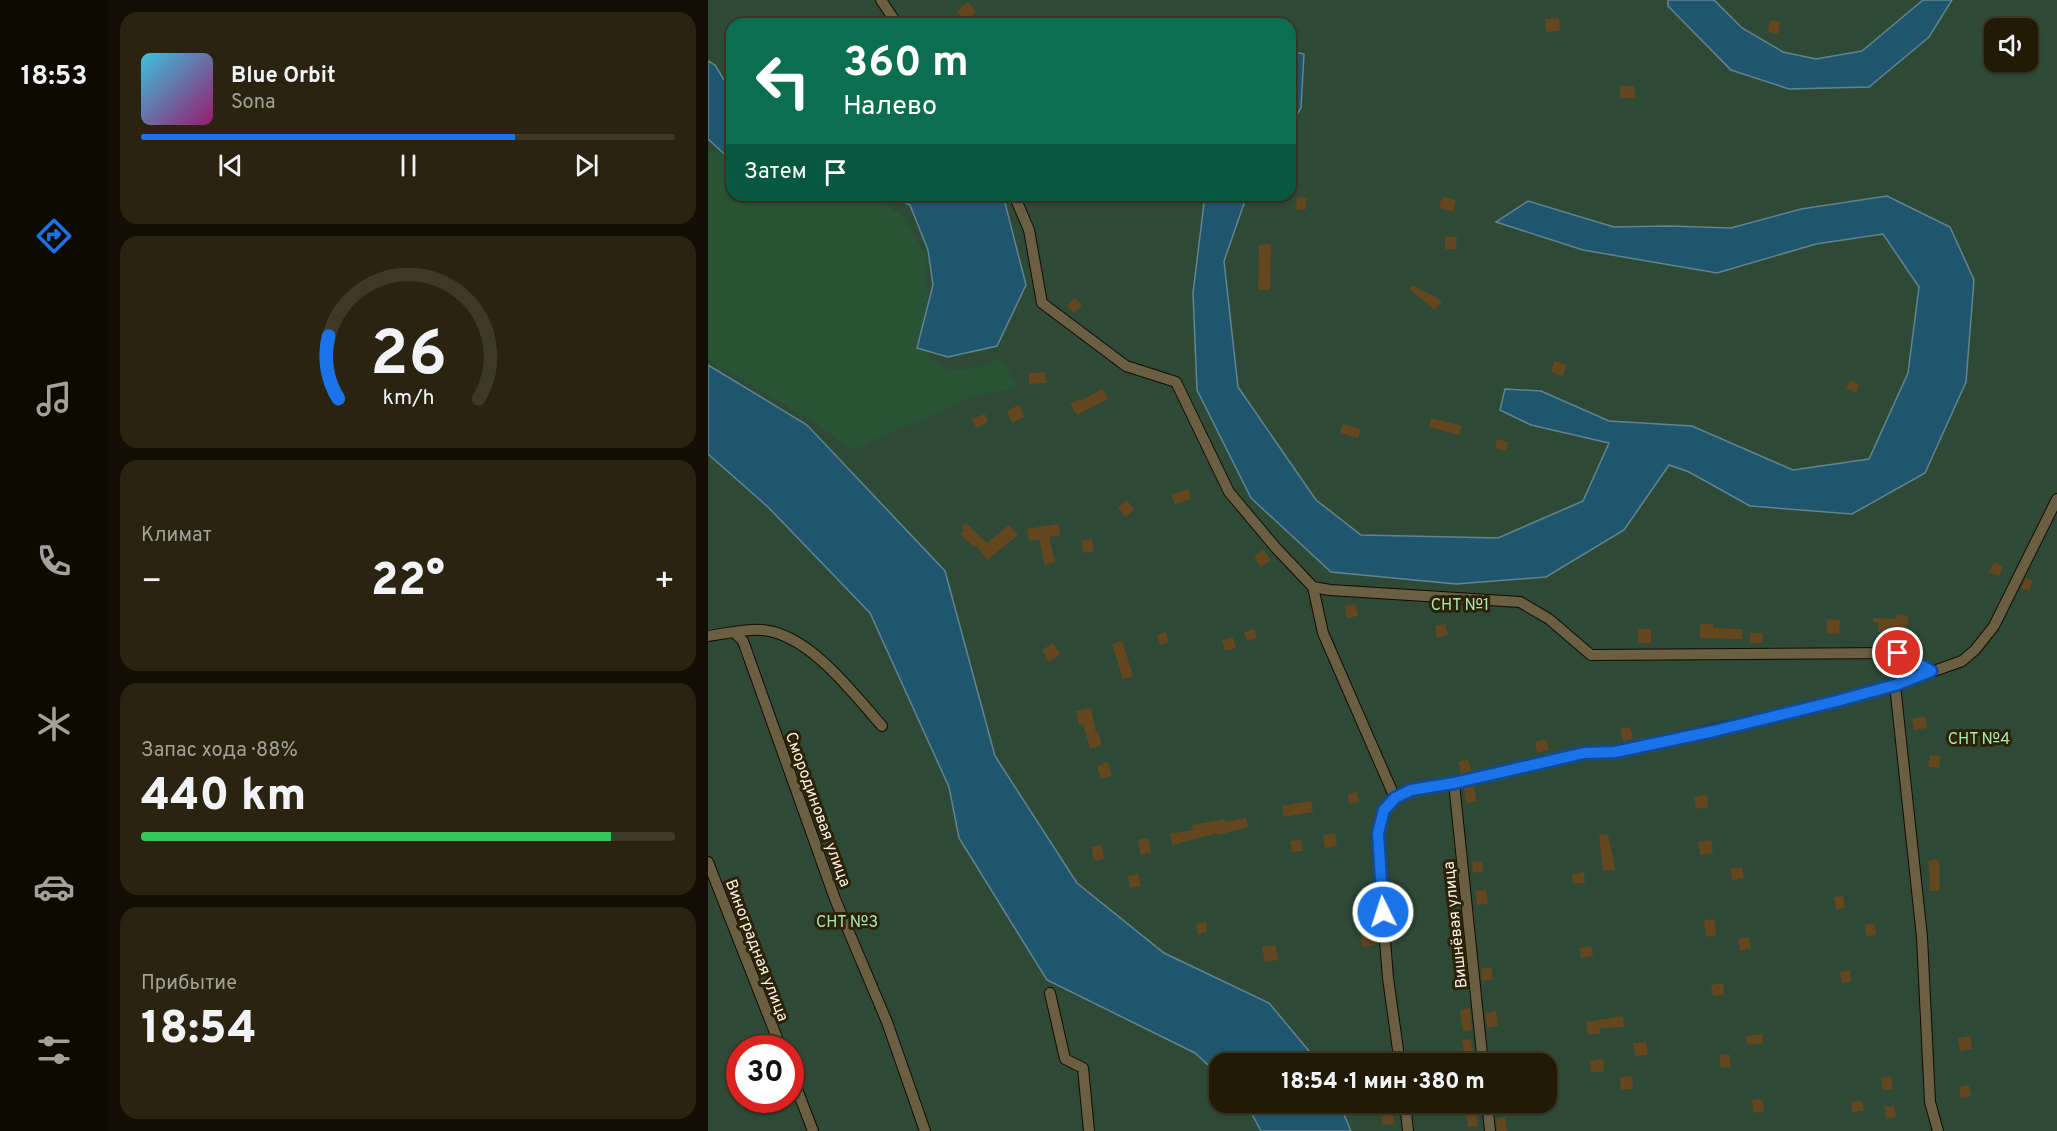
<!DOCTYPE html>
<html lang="ru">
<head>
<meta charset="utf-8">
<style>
	:root { --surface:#211a05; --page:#29230f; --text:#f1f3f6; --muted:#a2a19a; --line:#3e3827; --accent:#1a73e8 }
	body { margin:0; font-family:Overpass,sans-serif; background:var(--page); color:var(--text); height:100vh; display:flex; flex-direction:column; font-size:22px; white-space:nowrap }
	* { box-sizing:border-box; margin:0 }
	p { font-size:20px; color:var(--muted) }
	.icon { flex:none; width:33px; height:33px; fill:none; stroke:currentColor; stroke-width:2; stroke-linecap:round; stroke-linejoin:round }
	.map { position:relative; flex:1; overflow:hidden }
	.drawer { display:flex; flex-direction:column; gap:12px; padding:12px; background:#120e03; width:600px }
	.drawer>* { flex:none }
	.guide { position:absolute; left:18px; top:18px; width:570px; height:183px; border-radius:18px; box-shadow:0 2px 4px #0004,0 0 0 2px var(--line); background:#0b6e4f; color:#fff; overflow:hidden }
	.fabs { position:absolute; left:1276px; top:18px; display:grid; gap:12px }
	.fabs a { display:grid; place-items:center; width:54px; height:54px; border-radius:12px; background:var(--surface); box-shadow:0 2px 4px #0004,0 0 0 2px var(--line); font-size:30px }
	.speed { position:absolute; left:18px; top:1035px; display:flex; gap:12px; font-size:30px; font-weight:700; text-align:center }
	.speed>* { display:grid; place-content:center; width:78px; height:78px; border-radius:50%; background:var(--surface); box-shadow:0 2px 4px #0004,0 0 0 2px var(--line); line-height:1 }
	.speed .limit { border:9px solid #d22; background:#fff; color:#111 }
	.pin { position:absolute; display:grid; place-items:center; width:51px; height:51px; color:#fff; margin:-26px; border:3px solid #fff; border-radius:50%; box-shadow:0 2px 6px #0007 }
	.me { position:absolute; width:66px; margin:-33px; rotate:356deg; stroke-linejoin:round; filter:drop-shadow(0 0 4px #0008) }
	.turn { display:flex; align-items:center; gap:21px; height:126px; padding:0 18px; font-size:27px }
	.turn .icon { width:78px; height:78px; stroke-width:2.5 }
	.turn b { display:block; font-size:42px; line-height:51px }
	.then { display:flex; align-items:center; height:57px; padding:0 18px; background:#0003; gap:12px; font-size:22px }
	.big { font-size:45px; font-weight:800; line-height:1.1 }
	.drawer .widget { flex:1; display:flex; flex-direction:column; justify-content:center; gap:9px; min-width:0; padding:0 21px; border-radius:18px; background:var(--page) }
	.drawer .dial { align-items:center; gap:0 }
	.dial svg { height:156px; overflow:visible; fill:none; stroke:var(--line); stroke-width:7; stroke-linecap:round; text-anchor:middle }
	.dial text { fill:var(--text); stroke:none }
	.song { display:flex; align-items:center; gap:18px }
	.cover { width:72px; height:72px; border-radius:9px; background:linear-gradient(135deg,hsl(190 70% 55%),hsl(320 70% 35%)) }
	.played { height:6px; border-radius:3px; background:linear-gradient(90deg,var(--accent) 70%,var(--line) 70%) }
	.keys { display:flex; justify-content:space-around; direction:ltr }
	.heat { display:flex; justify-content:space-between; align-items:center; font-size:33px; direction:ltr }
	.charge { height:9px; border-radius:4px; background:linear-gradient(90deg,#34c759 88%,var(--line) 0) }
	.trip { position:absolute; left:501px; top:1053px; width:348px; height:60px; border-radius:18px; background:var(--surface); box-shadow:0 2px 4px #0004,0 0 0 2px var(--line); font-weight:800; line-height:60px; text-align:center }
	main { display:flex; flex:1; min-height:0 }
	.tab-bar { display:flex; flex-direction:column; width:108px; justify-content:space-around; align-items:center; background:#0d0a02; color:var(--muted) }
	.tab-bar .icon { width:42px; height:42px }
	.tab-bar .active { color:var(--accent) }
	.tab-bar b { font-size:27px; color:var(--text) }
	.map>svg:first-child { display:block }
	.green { fill:#2e4a36; fill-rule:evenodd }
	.forest { fill:#295335 }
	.water { fill:#1f566d; stroke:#608490; stroke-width:1.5 }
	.building { fill:#64461f }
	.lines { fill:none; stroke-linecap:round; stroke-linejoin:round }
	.minor-casing { stroke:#150b00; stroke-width:12 }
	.minor { stroke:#6a5e43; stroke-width:10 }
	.route-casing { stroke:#114b97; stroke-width:15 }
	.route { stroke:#1a73e8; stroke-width:10 }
	.labels { text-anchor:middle; stroke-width:6; stroke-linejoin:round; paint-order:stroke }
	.park-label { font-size:16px; fill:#a6eab7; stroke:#2c2207 }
	.street-label { font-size:16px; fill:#f8f1e2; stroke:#2c2207 }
</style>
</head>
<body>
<main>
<nav class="tab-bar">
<b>18:53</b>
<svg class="icon active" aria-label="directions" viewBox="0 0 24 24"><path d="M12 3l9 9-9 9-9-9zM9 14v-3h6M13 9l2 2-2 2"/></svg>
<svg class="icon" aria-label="music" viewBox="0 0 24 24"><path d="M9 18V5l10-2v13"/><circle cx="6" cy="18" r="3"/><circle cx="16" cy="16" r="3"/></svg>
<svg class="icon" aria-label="phone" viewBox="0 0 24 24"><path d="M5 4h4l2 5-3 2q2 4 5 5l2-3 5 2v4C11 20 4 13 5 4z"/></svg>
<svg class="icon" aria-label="climate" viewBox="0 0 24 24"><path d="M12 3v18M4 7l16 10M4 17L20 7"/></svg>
<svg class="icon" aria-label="car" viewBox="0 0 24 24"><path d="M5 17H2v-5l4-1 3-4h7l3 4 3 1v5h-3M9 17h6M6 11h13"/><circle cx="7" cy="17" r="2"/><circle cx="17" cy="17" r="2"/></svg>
<svg class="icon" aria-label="filters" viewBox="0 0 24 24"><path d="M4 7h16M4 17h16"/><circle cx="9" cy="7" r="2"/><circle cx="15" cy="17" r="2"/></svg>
</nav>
<section class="drawer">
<div class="widget">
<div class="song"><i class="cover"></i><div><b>Blue Orbit</b><p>Sona</p></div></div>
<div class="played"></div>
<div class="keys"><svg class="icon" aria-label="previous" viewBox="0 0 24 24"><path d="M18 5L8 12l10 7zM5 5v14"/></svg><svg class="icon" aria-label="pause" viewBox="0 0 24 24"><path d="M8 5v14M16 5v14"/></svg><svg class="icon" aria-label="next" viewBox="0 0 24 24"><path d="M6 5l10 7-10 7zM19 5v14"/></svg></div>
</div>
<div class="widget dial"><svg viewBox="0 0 100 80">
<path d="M14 69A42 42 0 1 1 86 69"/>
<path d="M14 69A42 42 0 0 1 9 37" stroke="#1a73e8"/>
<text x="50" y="56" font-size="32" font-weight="700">26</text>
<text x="50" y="72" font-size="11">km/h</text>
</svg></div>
<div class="widget"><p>Климат</p>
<div class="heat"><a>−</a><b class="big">22°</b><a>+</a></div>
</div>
<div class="widget"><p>Запас хода · 88%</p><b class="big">440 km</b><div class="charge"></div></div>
<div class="widget"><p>Прибытие</p><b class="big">18:54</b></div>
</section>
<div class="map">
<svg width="1349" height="1131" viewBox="0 0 1349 1131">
	<rect width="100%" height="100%" fill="#2c2207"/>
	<path class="green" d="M0,0H1349V1131H643L631,1103L838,1102V1064L611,1063L561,1003L456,953L369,883L287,756L237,571L99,425L0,365ZM24,24H582V195H24ZM1287,28H1320V62H1287Z
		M0,454L60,507L162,613L241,787L251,838L339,980L487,1053L511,1075L512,1102L538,1103L553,1131H0ZM32,1048H82V1100H32Z"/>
	<path class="forest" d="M0,149L24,159V195H150L171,200L194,215L218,256L222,357C227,360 232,367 237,368C255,375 277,365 293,358L310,388L266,396L143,450L106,422L0,360Z"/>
	<path class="water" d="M960,0H1006L1034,28L1075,52L1108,59L1154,51L1215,0H1244L1221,37L1161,87L1081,89L1023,70L960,6Z
		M582,51L596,54L593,108L582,126Z
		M0,61L7,65L24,93V161L0,139Z
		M182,195H295L318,285L289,346L240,357L209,348L225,285L220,250L202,205Z
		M497,195H539L516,261L530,387L608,500L653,535L790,538L875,501L901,443L823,425L792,410L797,389L833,391L901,421L984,426L1085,470L1161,459L1200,373L1211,287L1175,234L1108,244L1009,273L875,250L788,222L820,201L906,227L961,226L1023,228L1093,209L1179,196L1242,227L1266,280L1258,382L1217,473L1144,514L1042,506L981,472L961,465L916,530L838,577L748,584L623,572L543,498L489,390L485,293Z
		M0,365L99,425L237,571L287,756L369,883L456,953L561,1003L611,1063L512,1064L511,1075L487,1053L339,980L251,838L241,787L162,613L60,507L0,454Z
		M538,1103H631L643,1131H553Z"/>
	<path class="building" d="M260,2L268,12L257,21L249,11Z
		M851,18L852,31L838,32L837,19Z
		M1062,20L1072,22L1070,34L1060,32Z
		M912,86H926L927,98H912Z
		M589,197L599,198L597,210L588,209Z
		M734,197L748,200L745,212L731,208Z
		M737,236L749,237L748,249H737Z
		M563,244L562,290H550L551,245Z
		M704,285L725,296L726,295L734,302L727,310L701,289Z
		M367,298L374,306L366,313L359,306Z
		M846,361L859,365L855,376L843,372Z
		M337,372L338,383L321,384V373Z
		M1142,380L1151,384L1148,393L1138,388Z
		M394,389L400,399L369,415L362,404L371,399L372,401Z
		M311,405L317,417L304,423L299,411Z
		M277,414L280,422L268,428L264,419Z
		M723,418L754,426L751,435L721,427Z
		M635,424L653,429L650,438L632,433Z
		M789,439L800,442L798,451L787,448Z
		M480,489L483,499L467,504L463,495Z
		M419,500L426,510L417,517L410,507Z
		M258,523L279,543L301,525L310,535L279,560L268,545L266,547L252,534L256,531L253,527Z
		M350,524L352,535L341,537L347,562L337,565L331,539L321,541L319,529Z
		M384,539L386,551L376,553L373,541Z
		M555,550L563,560L553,567L546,557Z
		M1286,562L1295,566L1291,576L1281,572Z
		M1318,578L1325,580L1321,591L1313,588Z
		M647,604L650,616L639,618L637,606Z
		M1189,614L1201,617L1197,631L1183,627V633L1170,632V623L1165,622V618L1188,619Z
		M1119,619L1132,620L1131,634L1118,633Z
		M737,624L740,635L729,638L727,626Z
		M992,624H1005V628L1034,629V639L992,638Z
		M546,629L549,638L539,641L536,632Z
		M930,629H943V643H930Z
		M458,632L461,642L452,645L449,635Z
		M1042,633H1055L1054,643H1042Z
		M525,637L528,648L517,651L514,640Z
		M414,641L425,676L415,679L404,644Z
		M345,643L352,654L341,662L334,650Z
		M383,708L388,733L390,732L394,745L382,749L375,724L371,725L368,711Z
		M1217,716L1219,728L1206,730L1204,719Z
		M922,727L925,739L915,741L912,729Z
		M838,739L841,750L829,753L827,742Z
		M1222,755L1232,756L1231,768L1220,767Z
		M760,760L763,771L753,774L750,762Z
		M400,762L404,775L393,779L389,766Z
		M766,786L768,801L758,803L756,788Z
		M649,792L651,802L641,804L640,794Z
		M999,795L1000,807L988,809L986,797Z
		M603,801L605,812L576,817L574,806Z
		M538,818L540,827L510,835V833L464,845L462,834L485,830L484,825L517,819V822Z
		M627,833L629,846L617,848L615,835Z
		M900,834L907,870L895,871L891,835Z
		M440,838L443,853L433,855L430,840Z
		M593,840L595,851L584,852L582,841Z
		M1003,840L1005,853L992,855L990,842Z
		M394,845L396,859L386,861L384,847Z
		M1230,859L1232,873L1231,891H1221L1222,877L1220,861Z
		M774,861L775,871L765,873L764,862Z
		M1034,867L1036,878L1024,880L1022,869Z
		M876,872L877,883L865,884L864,874Z
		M430,874L433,886L422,888L420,876Z
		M778,890L780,904L769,905L767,891Z
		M1135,896L1137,908L1128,910L1126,897Z
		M1006,919L1008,935L998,937L996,920Z
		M498,922L499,932L490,934L488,924Z
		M1166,923L1168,935L1158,936L1157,924Z
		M666,933L668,945L654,947L653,935Z
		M1041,937L1043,949L1032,951L1030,939Z
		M567,945L570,960L557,962L554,947Z
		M883,946L885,956L873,958L872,948Z
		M783,967L785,979L774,981L773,969Z
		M1142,970L1143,982L1134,983L1132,972Z
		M758,971L759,985L750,986L748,972Z
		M1015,983L1016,995L1005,996L1003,985Z
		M762,1008L764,1030L755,1031L752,1010Z
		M788,1011L790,1026L779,1028L777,1013Z
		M915,1016L916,1027L892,1028L893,1033L880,1035L878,1022Z
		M1054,1034L1055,1043L1039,1045L1038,1036Z
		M1262,1036L1264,1049L1252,1051L1250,1038Z
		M763,1039L765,1051L756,1052L754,1040Z
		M938,1042L940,1055L927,1056L925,1043Z
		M1021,1054L1023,1067L1013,1068L1011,1055Z
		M895,1059L896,1071L883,1073L882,1061Z
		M924,1076L925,1089L913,1090L912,1077Z
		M1183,1076L1185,1089L1175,1090L1173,1078Z
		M1261,1085L1263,1096L1253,1098L1251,1087Z
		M1054,1099L1056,1111L1046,1113L1044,1100Z
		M1154,1101L1156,1111L1144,1112L1143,1102Z
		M673,1102H684L686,1124L674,1125Z
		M1186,1106L1188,1117L1178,1119L1177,1107Z
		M768,1113L770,1126L760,1127L758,1115Z
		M797,1117L799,1131H789L788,1119Z"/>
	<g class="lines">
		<g class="minor-casing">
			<path id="minor" d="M173,0L189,24
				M306,195L321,230L334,303L418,366L468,382L521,492L568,548L605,587L622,590L812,602L841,619L883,655L1190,653L1223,671
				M605,587L615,633L687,798
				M27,633L35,641L127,899L179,1022L217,1131
				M0,636C16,634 39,628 55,630C102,635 144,692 174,726
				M1187,685L1214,937L1222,1102L1230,1131
				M746,783L775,1064
				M0,862L73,1048
				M342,993L357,1059L375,1068L381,1131
				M692,1064L680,978L673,890L671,833L676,810L687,798L703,790L746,783L876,752H907L1129,701L1187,685L1254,661L1267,650L1286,626L1349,499
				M82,1071L105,1131
				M697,1102L700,1131
				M779,1102L782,1131"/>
		</g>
		<use href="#minor" class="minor"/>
	</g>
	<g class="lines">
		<g class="route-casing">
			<path id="route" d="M675,912L670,833L676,810L687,798L703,790L746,783L876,753L907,752L1006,731L1129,701L1187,685L1223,671L1190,653"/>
		</g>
		<use href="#route" class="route"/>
	</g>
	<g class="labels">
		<g class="park-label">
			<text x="752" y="610">СНТ №1</text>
			<text x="1271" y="744">СНТ №4</text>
			<text x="139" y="927">СНТ №3</text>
		</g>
		<g class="street-label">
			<text transform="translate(111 809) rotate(70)" y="6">Смородиновая улица</text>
			<text transform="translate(746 925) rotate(-96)" y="6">Вишнёвая улица</text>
			<text transform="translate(50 950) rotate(69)" y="6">Виноградная улица</text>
		</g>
	</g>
</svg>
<div class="fabs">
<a><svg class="icon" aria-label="sound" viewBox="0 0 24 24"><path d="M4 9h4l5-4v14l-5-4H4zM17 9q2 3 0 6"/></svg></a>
</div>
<div class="speed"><div class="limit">30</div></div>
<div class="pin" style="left:1190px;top:653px;background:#d93025"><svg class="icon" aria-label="arrive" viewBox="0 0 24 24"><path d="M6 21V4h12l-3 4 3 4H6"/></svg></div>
<svg class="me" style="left:675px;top:912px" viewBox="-20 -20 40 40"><circle r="17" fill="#1a73e8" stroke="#fff" stroke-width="3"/><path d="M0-11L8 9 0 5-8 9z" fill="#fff"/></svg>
<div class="trip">18:54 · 1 мин · 380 m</div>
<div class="guide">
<div class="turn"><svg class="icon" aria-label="left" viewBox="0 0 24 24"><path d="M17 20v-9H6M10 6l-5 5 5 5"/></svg><div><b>360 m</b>Налево</div></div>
<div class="then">Затем<svg class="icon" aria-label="arrive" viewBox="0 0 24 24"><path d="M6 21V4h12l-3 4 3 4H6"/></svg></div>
</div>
</div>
</main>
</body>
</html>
